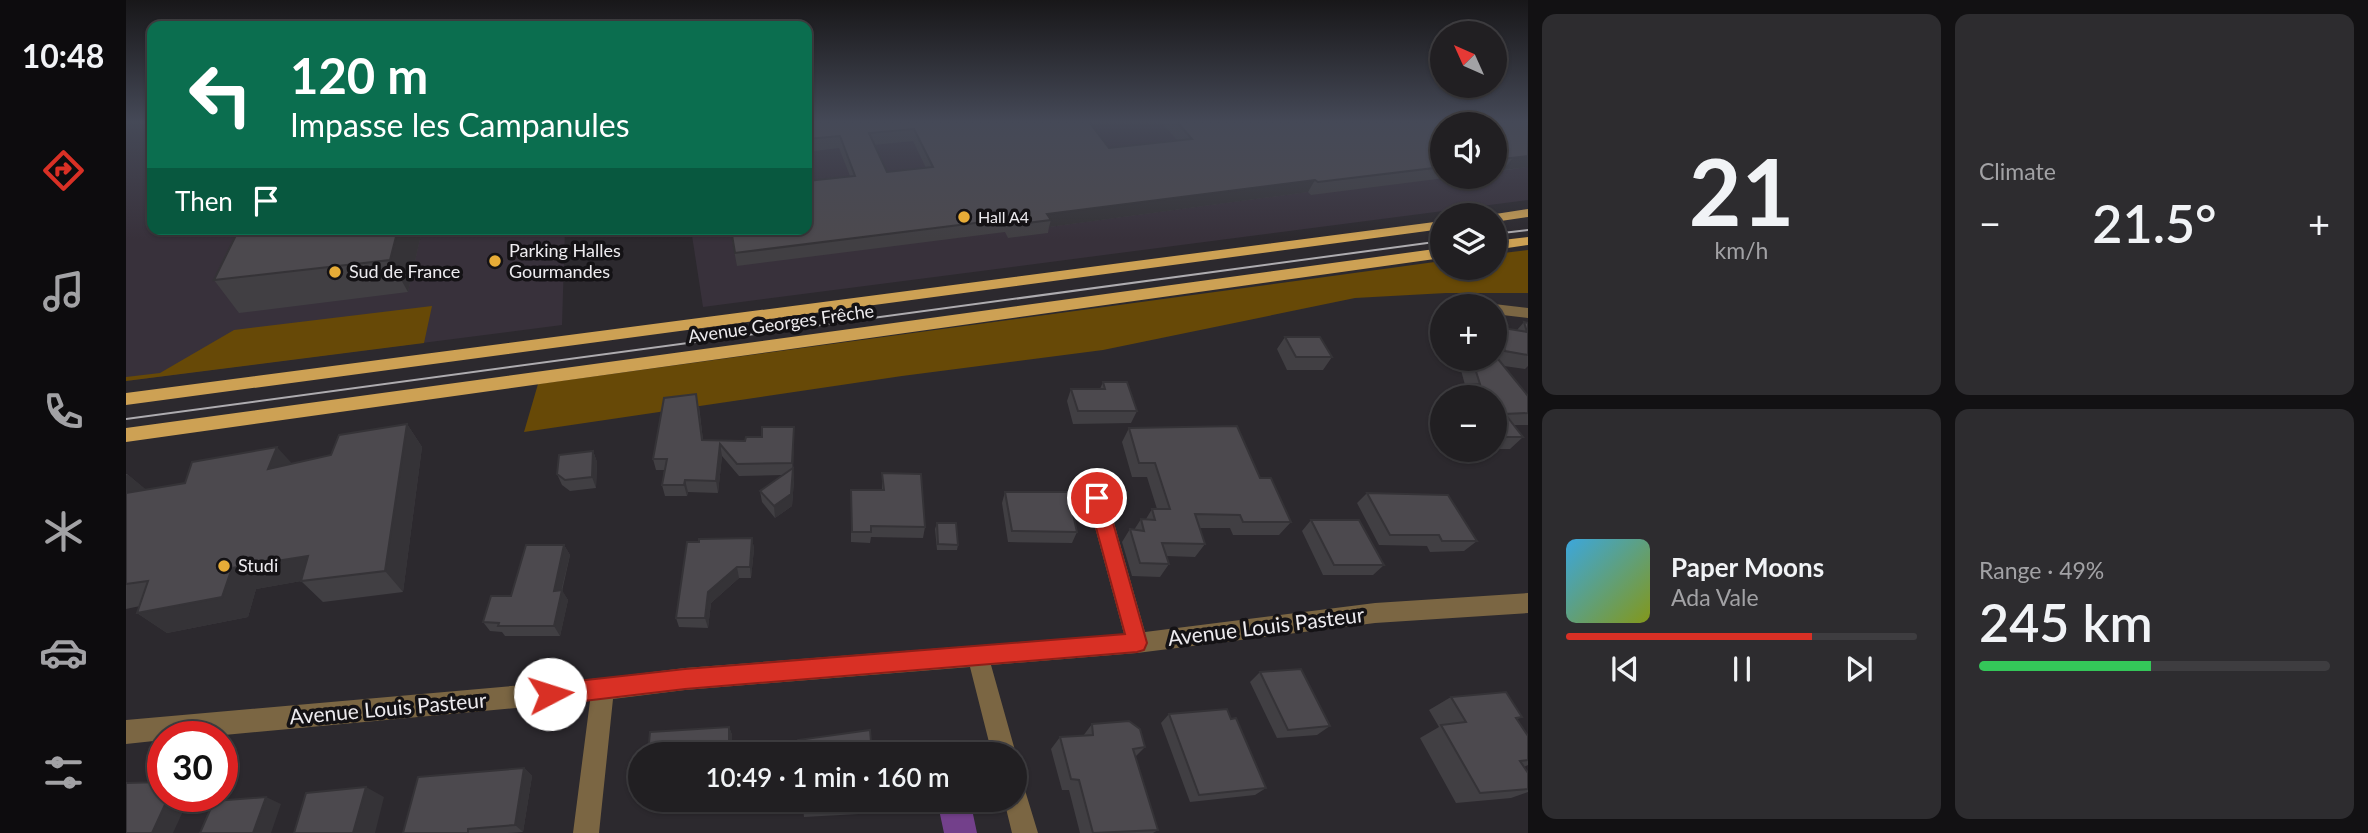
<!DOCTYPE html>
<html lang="en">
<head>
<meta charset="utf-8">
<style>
	:root { --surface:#211f22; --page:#2d2c2f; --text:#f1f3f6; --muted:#a2a2a5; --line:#3e3d40; --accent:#d93025 }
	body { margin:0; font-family:Lato,sans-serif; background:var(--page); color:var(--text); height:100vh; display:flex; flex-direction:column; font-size:26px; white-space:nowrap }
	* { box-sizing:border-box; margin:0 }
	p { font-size:23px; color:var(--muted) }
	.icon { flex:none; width:38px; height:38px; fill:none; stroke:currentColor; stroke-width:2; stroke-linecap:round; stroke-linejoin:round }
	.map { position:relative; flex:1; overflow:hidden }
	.details { display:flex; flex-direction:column; gap:14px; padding:14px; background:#121113; width:840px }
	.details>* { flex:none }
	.guide { position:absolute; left:21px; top:21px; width:665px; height:214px; border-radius:14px; box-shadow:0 2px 5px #0004,0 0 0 2px var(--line); background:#0b6e4f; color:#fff; overflow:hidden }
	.needle { width:46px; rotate:315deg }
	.fabs { position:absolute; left:1304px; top:21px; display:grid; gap:14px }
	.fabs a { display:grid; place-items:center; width:77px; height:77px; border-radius:50%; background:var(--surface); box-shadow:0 2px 5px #0004,0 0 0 2px var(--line); font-size:35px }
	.speed { position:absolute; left:21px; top:721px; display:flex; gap:14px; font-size:35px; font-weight:700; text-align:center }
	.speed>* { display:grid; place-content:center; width:91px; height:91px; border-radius:50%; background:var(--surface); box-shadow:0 2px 5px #0004,0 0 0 2px var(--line); line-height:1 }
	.speed .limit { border:10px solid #d22; background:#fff; color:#111 }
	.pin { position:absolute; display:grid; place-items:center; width:60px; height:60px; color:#fff; margin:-30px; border:4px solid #fff; border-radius:50%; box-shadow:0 2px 7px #0007 }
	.me { position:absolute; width:77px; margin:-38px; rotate:85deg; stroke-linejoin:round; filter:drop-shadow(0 0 5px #0008) }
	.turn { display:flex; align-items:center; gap:24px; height:147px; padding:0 28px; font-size:32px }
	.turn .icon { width:91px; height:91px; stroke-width:2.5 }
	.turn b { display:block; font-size:49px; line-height:60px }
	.then { display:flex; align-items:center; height:66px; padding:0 28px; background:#0003; gap:14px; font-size:26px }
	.big { font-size:52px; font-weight:600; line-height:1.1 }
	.details .tile { flex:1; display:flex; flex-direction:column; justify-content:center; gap:10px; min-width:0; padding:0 24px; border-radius:14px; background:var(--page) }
	.details .dial { align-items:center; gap:0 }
	.dial b { font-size:91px; line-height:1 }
	.song { display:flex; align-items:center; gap:21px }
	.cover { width:84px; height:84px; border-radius:10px; background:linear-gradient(135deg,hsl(200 70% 55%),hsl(70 70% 35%)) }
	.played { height:7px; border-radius:4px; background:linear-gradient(90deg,var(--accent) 70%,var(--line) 70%) }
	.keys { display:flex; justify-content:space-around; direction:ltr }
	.heat { display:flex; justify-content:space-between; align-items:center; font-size:38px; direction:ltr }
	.charge { height:10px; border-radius:5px; background:linear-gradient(90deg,#34c759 49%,var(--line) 0) }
	.details .tiles { flex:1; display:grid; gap:14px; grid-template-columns:repeat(2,1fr) }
	.trip { position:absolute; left:502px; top:742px; width:399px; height:70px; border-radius:35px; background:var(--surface); box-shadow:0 2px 5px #0004,0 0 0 2px var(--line); font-weight:600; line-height:70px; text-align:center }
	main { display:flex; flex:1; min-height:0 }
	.tab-bar { display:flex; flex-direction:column; width:126px; justify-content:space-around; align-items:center; background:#0d0c0e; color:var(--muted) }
	.tab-bar .icon { width:49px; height:49px }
	.tab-bar .active { color:var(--accent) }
	.tab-bar b { font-size:32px; color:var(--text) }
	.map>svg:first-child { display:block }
	.built { fill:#38313b; fill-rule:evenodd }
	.green { fill:#674907 }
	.water { fill:#73408b }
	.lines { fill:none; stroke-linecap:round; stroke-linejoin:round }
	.minor { fill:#7b6643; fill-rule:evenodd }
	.primary { fill:#cda154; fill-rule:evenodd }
	.tram { stroke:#aeacb0; stroke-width:2 }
	.wall { fill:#413f43; fill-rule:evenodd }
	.shaded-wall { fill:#353337 }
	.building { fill:#4c494e; stroke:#353337; stroke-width:2; fill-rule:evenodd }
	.route { fill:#d93025; stroke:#8d1f18; stroke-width:2 }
	.poi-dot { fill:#e7ac37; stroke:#141215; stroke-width:2.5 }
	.labels { text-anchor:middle; stroke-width:7; stroke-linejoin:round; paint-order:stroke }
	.far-poi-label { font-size:16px; fill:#edebef; stroke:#141215; text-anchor:start }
	.poi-label { font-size:18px; fill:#edebef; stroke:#141215; text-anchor:start }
	.street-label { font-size:18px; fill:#edebef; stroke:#141215 }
	.near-street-label { font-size:21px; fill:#edebef; stroke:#141215 }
</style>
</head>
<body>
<main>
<nav class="tab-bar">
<b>10:48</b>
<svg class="icon active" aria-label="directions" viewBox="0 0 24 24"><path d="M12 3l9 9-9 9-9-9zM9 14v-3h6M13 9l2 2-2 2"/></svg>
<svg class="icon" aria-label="music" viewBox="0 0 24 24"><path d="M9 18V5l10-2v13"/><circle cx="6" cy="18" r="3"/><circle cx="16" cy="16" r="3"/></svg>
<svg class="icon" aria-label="phone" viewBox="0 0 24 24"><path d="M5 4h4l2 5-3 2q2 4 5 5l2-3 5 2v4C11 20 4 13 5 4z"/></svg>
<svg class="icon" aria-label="climate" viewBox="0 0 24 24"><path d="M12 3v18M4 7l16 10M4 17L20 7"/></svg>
<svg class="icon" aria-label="car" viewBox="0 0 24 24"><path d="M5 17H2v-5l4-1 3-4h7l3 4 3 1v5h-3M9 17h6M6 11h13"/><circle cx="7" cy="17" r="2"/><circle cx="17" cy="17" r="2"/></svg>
<svg class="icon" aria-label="filters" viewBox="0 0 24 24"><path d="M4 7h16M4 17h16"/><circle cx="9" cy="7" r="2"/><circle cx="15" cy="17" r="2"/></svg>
</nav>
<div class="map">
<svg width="1402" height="833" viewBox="0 0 1402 833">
	<rect width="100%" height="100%" fill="#2c292e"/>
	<path class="built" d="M0,122H26V229H439L436,325L0,381Z
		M681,122H1402V200L577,307L565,229H681ZM1316,124H1368V177H1316Z"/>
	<path class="green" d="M1402,250V293H1320L1229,298L977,350L776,376L398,432L412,384L1316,261V268H1368L1369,254Z
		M306,306L298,343L0,381V377L34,373L108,330Z"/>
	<path class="water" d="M811,800H844L851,833H818Z"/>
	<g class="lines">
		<path class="minor" d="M1368,304L1402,308V318L1368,314V306H1362Z
			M971,490L978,492L981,498L1019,632L1249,603L1402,593V613L1249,623L1011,653L865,665L890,754L889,756L866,754L844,667L559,690L487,699L473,833H447L464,701L77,737H37V740L0,744V720L477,678L559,668L998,634L961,498L964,492Z
			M889,784L898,787L912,833H886L878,800H889Z"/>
		<path class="primary" d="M1402,209V217L1368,222V215H1363Z
			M1316,221V229L0,405V393Z
			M1402,237V245L1368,250V241Z
			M1316,248V258L0,442V428Z"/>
		<path class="tram" d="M1368,234L1402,230
			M0,419L1316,241"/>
	</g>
	<path class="wall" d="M681,122H963L983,148L1051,140L1035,122H1402V167L1368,172V124H1316V177H1327L1185,195L1182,192L923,227L922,233L882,238L879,232L611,266L604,229H681L724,176L713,148L681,152ZM787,141L800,168L761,172L748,145Z
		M113,229H292L295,235L282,292L113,313L88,280Z
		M1398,322L1402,323V366L1399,369L1378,366L1402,396V425H1388L1397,437L1384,449H1368V397H1323L1334,385H1339L1332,359H1368V330L1371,327L1391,330Z
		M1159,337L1206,357L1197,370H1161L1151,349Z
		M977,382L1011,411L1005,423L947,424L941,401L945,389H974Z
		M573,406L577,440L619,441L668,439L667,468L668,480L666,506L649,518L636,502L634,491L657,475L613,476L596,456L592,493L562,492L561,496H539L536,485L538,470H530L527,459Z
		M281,424L296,447L277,592L197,602L175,581L130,589L122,617L41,633L11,613L14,606L0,609V474H1L20,490L59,483L167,464L205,455Z
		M1003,428L1134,478L1165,522L1153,535H1107L1104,528H1074L1079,544L1069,557L1040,556L1043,564L1034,577L1006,576L996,542L1004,529L1008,530L1015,519H1020L1026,509H1031L1021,477H1006L996,442Z
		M467,451L471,462L470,488L444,491L436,485L431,474Z
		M756,473L799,527L797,538L745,537L744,543L725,542V490H756Z
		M879,492L951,532L946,543L882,542L876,503Z
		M1241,493L1351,541L1338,551L1304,552L1301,546L1253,545L1231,503Z
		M1185,520L1258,565L1247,575H1197L1176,531Z
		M811,523L832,545L831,550H811L809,529Z
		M626,538L628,549L625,578H613L585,603L582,628L553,627L550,618L573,542Z
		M438,545L444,555L436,591L442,600L434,636H379L376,632L364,631L357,622Z
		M1134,672L1204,726L1191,735L1151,738L1124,682Z
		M1325,697L1396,717L1391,719L1402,736V765L1398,767L1402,773V792L1385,798L1330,803L1294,738L1313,727L1303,710Z
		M1043,714L1105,719L1140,788L1129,795L1064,802L1035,723Z
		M966,724L1019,747L1009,757L1032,830L1027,833H954L943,790H936L925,749L934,737L957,736Z
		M603,727L606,735V754H522Z
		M398,768L406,776L397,832L382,833H277Z
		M676,800L752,807L751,813L678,817Z"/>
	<path class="shaded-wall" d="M1402,156V167L1377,170L1387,158Z
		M1189,180L1182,192L923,227L925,220L921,214Z
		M272,229H292L295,235L282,292L264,260Z
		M281,424L296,447L277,592L259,571Z
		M668,427V439L667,475L666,463Z
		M594,444L596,456L592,493L590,481Z
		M151,447L171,469H142Z
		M467,451L471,462L470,488L466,477Z
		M667,468L668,480L666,506L649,518L648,506Z
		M1,474L28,496L0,501V476Z
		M559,480L562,492L561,496L558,485Z
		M626,538L628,549L625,578L624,567Z
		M438,545L444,555L433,600L428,591Z
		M182,556L203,576L130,589L122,617L41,633L11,613L106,568Z
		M611,567L613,578L585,603L582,628L579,618L582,592Z
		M436,590L442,600L434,636L428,626Z
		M603,727L606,735V754L603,746Z
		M398,768L406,776L397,832L389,825Z
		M240,787L258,797L249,833H227Z
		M43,796H64L47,833H26Z
		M140,797L155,804L145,833H127Z"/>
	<path class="building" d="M681,122H963L983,148L1066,139L1051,122H1402V156L1368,160V124H1316V167L1192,182L1189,180L921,214L925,220L885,225L881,219L609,253L605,229H681V181L729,176L714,136L681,139ZM788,129L807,167L761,172L743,133Z
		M113,229H272L264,260L88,280Z
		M1398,322L1402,323V355L1379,351L1371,327L1401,332Z
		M1159,337H1194L1206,357H1170Z
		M1368,354L1402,396V413L1379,414L1397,437H1371L1368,433V397H1343L1334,385L1354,384L1346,359H1368Z
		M977,382H1001L1011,411H952L945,389H979Z
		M570,394L576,440L619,441L620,437H636V427H668L666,463L611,464L594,444L590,481L559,480L558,485H536L541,459H527L538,398Z
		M281,424L259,571L175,581L182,556L106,568L96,597L11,613L22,581L0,584V493L59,483L66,462L151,447L142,469L205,455L213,435Z
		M1111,426L1134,478H1145L1165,522H1117L1114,515L1069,514L1079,544L1036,543L1043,564L1014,563L1004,529L1018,531L1015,519L1029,520L1026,509H1044L1029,463H1013L1003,428Z
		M467,451L466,477L439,480L431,474L433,455Z
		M667,468L665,494L648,506L634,491Z
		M756,473L795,474L799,527L745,526V532H726L725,490H758Z
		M879,492H942L951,532L886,531Z
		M1241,493L1322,495L1351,541H1316L1313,535H1264Z
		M1185,520H1233L1258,565H1208Z
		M811,523H830L832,545L812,544Z
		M626,538L624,567H611L582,592L579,618H550L561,542H573V539Z
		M400,545H438L428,591L436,590L428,626H372L373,623L357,622L365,596H385Z
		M1175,669L1204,726L1162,730L1134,672Z
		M1380,692L1396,717L1390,718L1402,736V760L1394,761L1402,773V789L1354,793L1315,725L1340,722L1325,697Z
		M1101,709L1105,719L1110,718L1140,788L1073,795L1043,714Z
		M1003,721L1014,729L1019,747L1007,749L1032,830L967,833L953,780L945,779L934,737L967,735L966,724Z
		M603,727V746L585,748L584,754H522L524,732Z
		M744,730L746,754H673L672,740Z
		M398,768L389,825L342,829V833H277L292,777Z
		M37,782V796H43L26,833H0V783Z
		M240,787L227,833H168L180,793Z
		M140,797L127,833H74L88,801Z
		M676,800H751L752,807L677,812Z"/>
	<linearGradient id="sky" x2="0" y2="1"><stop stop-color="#181719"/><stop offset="0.51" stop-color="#454957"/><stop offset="1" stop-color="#454957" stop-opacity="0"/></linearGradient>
	<rect width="1402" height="239" fill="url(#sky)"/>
	<path class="route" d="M971,491L977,493L980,498L1021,643L1018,650L1011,652L559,689L424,705L417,702L414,694L417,687L424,684L559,669L999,634L962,498L965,493Z"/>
	<g class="poi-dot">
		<circle cx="838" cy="217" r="7"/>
		<circle cx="369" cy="261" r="7"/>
		<circle cx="209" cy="272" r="7"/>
		<circle cx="98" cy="566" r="7"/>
	</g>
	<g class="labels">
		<g class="far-poi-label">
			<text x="852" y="223">Hall A4</text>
		</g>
		<g class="poi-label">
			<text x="383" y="257">Parking Halles<tspan x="383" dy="21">Gourmandes</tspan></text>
			<text x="223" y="278">Sud de France</text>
			<text x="112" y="572">Studi</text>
		</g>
		<g class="street-label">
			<text transform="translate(655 324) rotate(-8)" y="6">Avenue Georges Frêche</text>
		</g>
		<g class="near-street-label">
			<text transform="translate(1140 627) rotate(-7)" y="7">Avenue Louis Pasteur</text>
			<text transform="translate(262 709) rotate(-5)" y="7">Avenue Louis Pasteur</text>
		</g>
	</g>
</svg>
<div class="fabs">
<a><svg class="needle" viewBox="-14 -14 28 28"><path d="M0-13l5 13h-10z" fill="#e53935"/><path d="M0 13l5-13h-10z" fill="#a2a2a5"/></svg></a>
<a><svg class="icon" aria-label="sound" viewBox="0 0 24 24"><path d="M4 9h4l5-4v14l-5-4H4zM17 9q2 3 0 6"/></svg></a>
<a><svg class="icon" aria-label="layers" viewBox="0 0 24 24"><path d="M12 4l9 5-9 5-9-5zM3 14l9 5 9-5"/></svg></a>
<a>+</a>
<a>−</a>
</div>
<div class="speed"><div class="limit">30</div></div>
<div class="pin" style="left:971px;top:498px;background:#d93025"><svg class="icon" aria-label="arrive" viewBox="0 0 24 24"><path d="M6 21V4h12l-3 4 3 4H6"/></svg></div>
<svg class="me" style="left:424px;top:694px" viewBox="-20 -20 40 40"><circle r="19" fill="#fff"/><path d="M0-13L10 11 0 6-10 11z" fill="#d93025"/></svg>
<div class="trip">10:49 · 1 min · 160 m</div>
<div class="guide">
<div class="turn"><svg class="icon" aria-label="left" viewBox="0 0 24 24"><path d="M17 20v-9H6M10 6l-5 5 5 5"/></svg><div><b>120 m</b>Impasse les Campanules</div></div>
<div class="then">Then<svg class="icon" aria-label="arrive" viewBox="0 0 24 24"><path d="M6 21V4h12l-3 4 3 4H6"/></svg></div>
</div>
</div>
<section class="details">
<div class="tiles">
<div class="tile dial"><b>21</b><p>km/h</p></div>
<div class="tile"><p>Climate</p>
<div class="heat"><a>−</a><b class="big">21.5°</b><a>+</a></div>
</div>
<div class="tile">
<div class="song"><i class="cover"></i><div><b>Paper Moons</b><p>Ada Vale</p></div></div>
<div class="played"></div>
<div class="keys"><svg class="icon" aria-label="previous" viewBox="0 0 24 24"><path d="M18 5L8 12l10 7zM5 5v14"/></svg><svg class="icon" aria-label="pause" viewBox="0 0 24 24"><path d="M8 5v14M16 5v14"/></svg><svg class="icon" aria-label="next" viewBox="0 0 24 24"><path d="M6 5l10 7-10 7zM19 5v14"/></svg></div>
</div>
<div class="tile"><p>Range · 49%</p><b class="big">245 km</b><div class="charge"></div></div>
</div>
</section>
</main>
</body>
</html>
